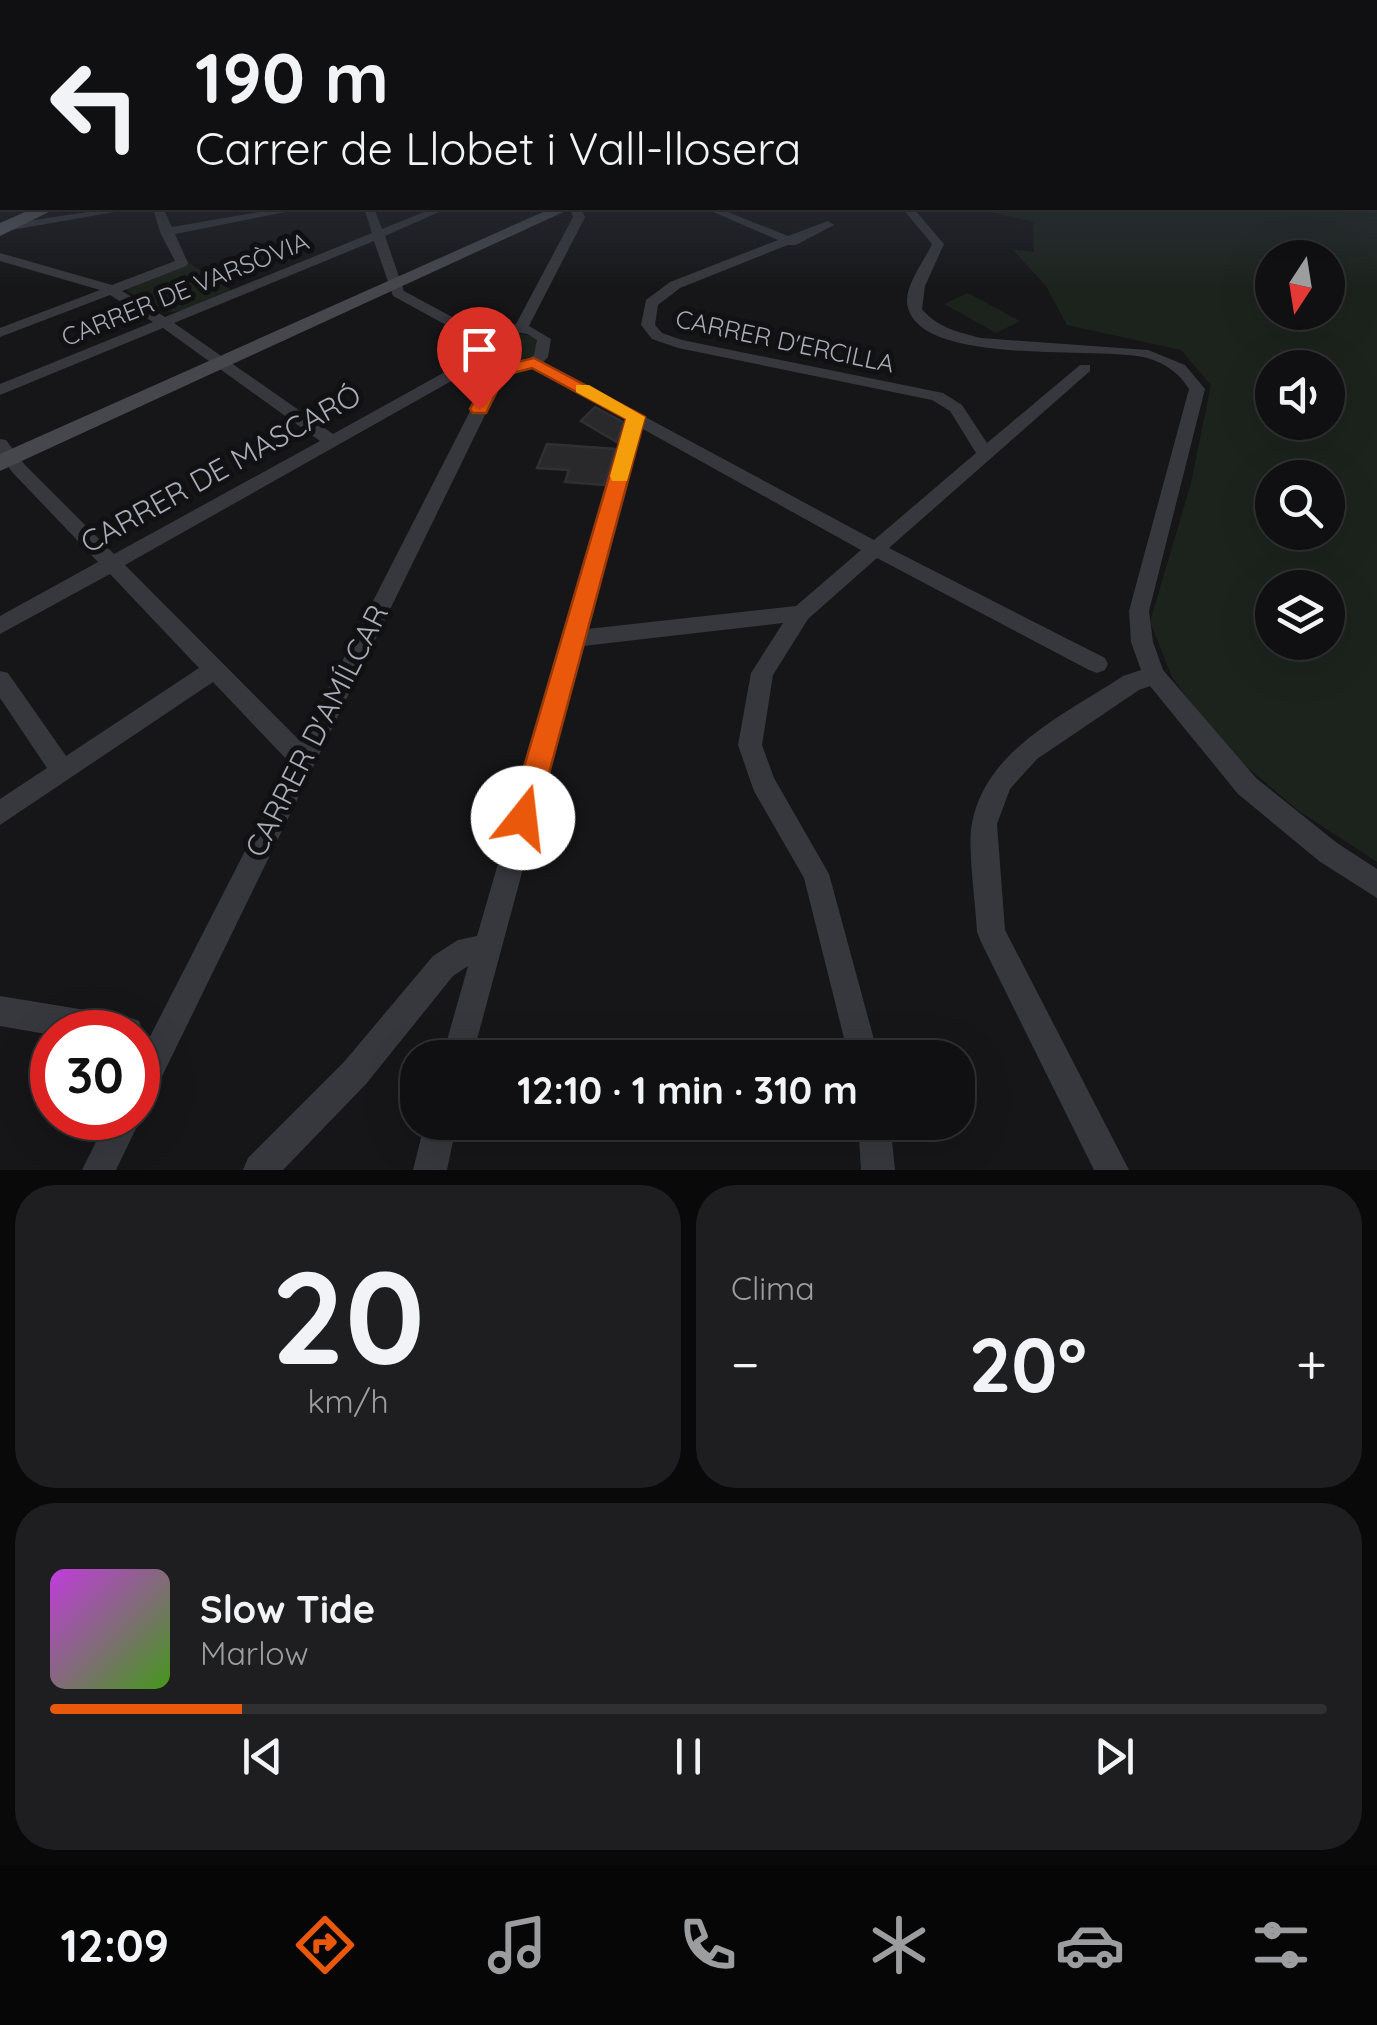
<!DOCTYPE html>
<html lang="es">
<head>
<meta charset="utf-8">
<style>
	:root { --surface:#101012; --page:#1e1e20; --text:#f1f3f6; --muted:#9c9d9f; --line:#303032; --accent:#ea580c }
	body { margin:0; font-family:Quicksand,sans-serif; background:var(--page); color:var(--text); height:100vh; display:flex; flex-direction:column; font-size:38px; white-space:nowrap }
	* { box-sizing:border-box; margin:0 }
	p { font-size:32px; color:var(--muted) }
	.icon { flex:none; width:55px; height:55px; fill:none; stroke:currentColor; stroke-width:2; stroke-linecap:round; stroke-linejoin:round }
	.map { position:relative; height:1170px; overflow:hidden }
	.details { display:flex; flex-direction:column; gap:15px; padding:15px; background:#09090a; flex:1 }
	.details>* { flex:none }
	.banner { position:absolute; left:0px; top:0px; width:1378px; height:210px; box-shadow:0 10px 40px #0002,0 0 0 2px var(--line); background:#101012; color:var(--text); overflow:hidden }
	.needle { width:65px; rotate:192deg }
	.tools { position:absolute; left:1255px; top:240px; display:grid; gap:20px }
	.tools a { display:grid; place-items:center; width:90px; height:90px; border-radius:50%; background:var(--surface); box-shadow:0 10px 40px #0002,0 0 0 2px var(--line); font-size:50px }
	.speed { position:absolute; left:30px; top:1010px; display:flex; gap:20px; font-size:50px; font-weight:700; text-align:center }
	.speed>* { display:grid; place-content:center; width:130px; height:130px; border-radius:50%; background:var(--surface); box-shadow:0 10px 40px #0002,0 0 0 2px var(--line); line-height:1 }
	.speed .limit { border:15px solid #d22; background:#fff; color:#111 }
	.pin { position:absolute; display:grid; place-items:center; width:85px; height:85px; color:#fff; margin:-102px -42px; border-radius:50% 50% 50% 0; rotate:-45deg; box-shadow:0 0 10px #0007 }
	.pin .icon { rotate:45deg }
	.me { position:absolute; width:110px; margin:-55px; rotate:16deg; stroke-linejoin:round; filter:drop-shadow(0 0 8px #0008) }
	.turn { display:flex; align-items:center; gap:35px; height:210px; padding:0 30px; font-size:45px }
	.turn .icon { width:130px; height:130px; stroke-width:2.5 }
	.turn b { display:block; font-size:70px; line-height:85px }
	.big { font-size:75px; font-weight:700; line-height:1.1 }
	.details .widget { flex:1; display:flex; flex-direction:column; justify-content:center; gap:15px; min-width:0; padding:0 35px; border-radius:40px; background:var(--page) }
	.details .dial { align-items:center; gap:0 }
	.dial b { font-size:130px; line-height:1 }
	.song { display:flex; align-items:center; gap:30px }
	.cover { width:120px; height:120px; border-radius:15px; background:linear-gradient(135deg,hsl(290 70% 55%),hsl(100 70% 35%)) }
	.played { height:10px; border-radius:5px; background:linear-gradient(90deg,var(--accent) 15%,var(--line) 15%) }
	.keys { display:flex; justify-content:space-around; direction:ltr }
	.heat { display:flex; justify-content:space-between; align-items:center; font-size:55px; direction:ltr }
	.details .tiles { flex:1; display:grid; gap:15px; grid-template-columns:1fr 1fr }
	.widget:last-child { grid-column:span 2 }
	.trip { position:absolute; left:400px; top:1040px; width:575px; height:100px; border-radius:40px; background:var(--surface); box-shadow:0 10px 40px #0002,0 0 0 2px var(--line); font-weight:700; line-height:100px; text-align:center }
	.tab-bar { display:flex; height:160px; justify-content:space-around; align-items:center; background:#060607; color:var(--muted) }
	.tab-bar .icon { width:70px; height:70px }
	.tab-bar .current { color:var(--accent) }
	.tab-bar b { font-size:45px; color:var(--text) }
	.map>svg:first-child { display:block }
	.green { fill:#1c231d; fill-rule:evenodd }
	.building { fill:#29292c; stroke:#303034; stroke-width:2.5 }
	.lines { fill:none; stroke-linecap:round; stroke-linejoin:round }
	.street { fill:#37383d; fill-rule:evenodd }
	.secondary { fill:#45474d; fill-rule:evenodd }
	.primary { fill:#53555c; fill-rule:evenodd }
	.route { fill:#ea580c; stroke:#983908; stroke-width:2.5 }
	.slow { fill:#f59e0b }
	.labels { text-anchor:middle; stroke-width:10; stroke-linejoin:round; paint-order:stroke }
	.far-street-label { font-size:25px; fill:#a8adb8; stroke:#111113 }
	.street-label { font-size:30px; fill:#a8adb8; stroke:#111113 }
</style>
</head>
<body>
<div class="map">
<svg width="1377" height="1170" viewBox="0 0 1377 1170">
	<rect width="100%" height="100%" fill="#161618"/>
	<path class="green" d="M1375,125H1377V862L1299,811L1222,746L1172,677L1150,622L1191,483L1211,385L1181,350L1067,325L1046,286L1013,250L1034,252L1033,222L973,208H1375ZM1272,258H1328V312H1272ZM1272,368H1328V422H1272ZM1272,478H1328V532H1272ZM1272,588H1328V642H1272Z
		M183,259L233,291C170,318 175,322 117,284Z
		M968,293L1020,321L996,333L944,304Z
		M507,331L534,337L540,345L537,353C515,365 495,376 473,358L472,349L491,334Z"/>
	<path class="building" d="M595,407L623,422L617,442L581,421Z
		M547,444L615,449L604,485L565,482L569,470L537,468Z"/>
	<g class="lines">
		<path class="street" d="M0,129H2V135H0Z
			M0,161H2V167H0Z
			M0,188H2V194H0Z
			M114,208H138L0,232L1,225Z
			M153,208H163L172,227L283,208H306L175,234L188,263L186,266L122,291L165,317L372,233L364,208H374L382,229L434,208H448L385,236L404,291L478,331L516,324L573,217L570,208H581L585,217L529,326L551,339L548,357L543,362L874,540L976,453L950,411L932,400L678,348L652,339L641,325L646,300L670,282L778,240L704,208H718L788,236L828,221L834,225L796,245H788L680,288L658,305L655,325L662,333L682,340L943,393L962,405L987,443L1080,365H1090V371L889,548L1105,658L1108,664L1105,670L1097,673L1089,670L877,558L808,619L773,675L762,745L774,778L829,874L879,1058H849L804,878L754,791L738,745L751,673L783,623L583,646L472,1058H442L468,966L453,976L366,1084L283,1170H243L248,1158L344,1062L433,956L458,940L477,936L627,420L532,368L504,376L149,1103L138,1108V1060L290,763L213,682L0,825V799L47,768L0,698V671L8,673L66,756L199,668L110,574L0,634V616L98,562L13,473L0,456V439L6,440L25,465L114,554L320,441L163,328L0,395V384L153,322L110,295L0,337V328L100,290L0,261V253L112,285L175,261L160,232ZM374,241L393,296L468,337L457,353L463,362L333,434L174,323ZM510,331L527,334L537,340L534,355C513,368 488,375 471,353L481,339ZM471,370L488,376L301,742L125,565ZM641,428L861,550L796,606L587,629Z
			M902,208H913L944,244L925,286L922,309C938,328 958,332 981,338L1148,350L1185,365L1205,389L1149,611L1153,642L1163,670L1256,778L1337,843L1377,869V898L1319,861L1238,794L1150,686L1139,690L1037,759L1010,789L997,824L1005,930L1129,1170H1094L981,942L977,932C976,906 967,846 972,823C986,749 1066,714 1123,676L1141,670L1131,642L1129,611L1189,389C1179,373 1165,363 1147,358C1101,346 924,367 908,308C902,288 924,262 932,244Z
			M0,996L128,1017L139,1021L143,1032L138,1043V1032L52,1035L0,1026Z
			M138,1109L141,1118L116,1170H82L108,1118H138Z
			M425,1122H457L447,1170H413Z
			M858,1122H890L895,1170H861Z"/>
		<path class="secondary" d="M552,208H572L0,471V454Z"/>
		<path class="primary" d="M34,208H57L0,236V223Z"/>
	</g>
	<linearGradient id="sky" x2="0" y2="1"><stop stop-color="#0c0c0d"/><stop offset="0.43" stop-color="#363c48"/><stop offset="1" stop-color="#363c48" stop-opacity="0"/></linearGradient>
	<rect width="1377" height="289" fill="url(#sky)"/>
	<path class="route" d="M534,358L645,417L537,818L533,827L523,831L513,827L509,818L626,419L532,368L505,375L486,413H473L470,409L492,368Z"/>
	<path class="slow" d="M576,385H589L645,417L627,481H612L610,476L626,419L576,392Z"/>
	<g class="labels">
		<g class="far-street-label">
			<text transform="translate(185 289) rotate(-22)" y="9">CARRER DE VARSÒVIA</text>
			<text transform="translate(785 341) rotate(12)" y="9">CARRER D'ERCILLA</text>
		</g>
		<g class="street-label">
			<text transform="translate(221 469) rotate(-29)" y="10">CARRER DE MASCARÓ</text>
			<text transform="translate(317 731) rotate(-63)" y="10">CARRER D'AMÍLCAR</text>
		</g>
	</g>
</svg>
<div class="tools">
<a><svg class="needle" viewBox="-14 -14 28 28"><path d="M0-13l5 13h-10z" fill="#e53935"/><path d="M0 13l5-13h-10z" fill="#9c9d9f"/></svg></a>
<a><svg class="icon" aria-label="sound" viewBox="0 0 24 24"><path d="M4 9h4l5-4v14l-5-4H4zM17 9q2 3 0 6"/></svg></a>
<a><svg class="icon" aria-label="search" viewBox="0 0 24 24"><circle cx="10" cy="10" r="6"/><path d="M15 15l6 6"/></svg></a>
<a><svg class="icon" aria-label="layers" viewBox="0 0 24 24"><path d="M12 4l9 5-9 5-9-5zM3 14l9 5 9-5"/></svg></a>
</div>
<div class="speed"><div class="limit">30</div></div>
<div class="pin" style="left:479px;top:409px;background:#d93025"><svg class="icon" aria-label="arrive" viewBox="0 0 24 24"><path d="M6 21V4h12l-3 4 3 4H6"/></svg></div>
<svg class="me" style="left:523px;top:818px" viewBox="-20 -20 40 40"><circle r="19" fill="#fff"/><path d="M0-13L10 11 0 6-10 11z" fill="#ea580c"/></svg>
<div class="trip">12:10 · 1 min · 310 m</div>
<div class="banner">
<div class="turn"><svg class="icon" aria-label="left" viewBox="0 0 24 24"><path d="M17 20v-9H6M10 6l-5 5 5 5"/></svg><div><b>190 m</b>Carrer de Llobet i Vall-llosera</div></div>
</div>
</div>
<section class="details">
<div class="tiles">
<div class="widget dial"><b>20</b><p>km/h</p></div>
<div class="widget"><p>Clima</p>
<div class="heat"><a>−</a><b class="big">20°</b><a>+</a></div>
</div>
<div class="widget">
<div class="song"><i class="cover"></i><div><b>Slow Tide</b><p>Marlow</p></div></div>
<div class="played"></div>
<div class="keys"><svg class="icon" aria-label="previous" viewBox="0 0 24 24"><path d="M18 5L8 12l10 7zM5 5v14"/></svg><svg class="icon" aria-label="pause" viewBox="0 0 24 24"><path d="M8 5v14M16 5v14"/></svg><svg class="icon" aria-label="next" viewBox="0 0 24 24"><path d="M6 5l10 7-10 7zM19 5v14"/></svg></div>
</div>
</div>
</section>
<nav class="tab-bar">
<b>12:09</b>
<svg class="icon current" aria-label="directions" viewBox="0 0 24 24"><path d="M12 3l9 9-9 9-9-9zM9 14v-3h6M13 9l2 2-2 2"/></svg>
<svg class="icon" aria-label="music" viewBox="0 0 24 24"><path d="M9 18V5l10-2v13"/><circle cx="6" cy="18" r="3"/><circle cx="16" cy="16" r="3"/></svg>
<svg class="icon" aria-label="phone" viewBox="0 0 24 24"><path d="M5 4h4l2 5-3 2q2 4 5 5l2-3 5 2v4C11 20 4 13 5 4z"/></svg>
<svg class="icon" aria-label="climate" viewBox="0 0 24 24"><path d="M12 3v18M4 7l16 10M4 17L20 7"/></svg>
<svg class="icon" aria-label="car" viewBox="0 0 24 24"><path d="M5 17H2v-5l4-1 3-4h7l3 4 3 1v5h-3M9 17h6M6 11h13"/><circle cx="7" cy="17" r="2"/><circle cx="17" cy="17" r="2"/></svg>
<svg class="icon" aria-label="filters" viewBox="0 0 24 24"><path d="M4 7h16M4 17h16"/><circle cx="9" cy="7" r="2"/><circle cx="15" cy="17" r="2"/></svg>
</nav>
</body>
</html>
